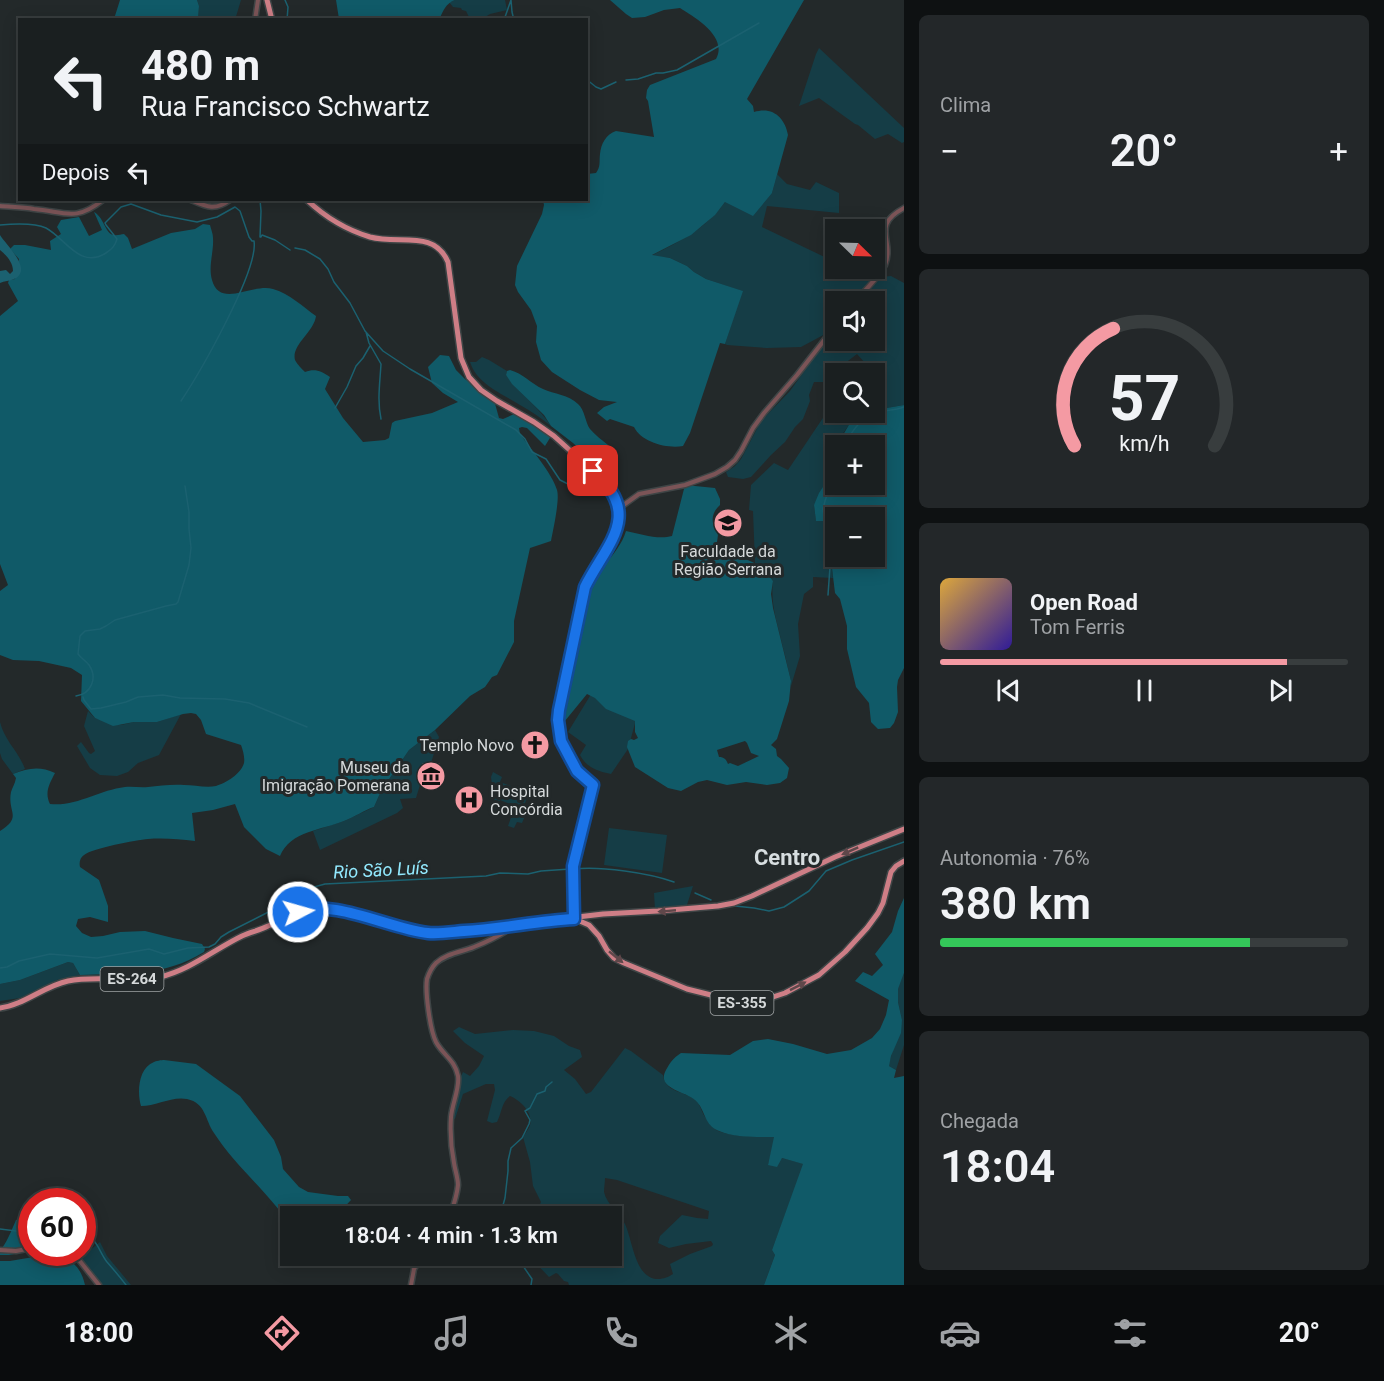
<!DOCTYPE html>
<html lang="pt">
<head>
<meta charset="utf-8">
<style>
	:root { --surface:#1a1f20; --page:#232729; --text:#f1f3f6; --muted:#9fa2a5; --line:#383d3e; --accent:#f49aa3 }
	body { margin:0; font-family:Roboto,sans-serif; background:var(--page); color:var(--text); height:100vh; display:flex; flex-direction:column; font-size:22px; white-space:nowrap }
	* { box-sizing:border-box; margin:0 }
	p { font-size:20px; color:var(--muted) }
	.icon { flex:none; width:33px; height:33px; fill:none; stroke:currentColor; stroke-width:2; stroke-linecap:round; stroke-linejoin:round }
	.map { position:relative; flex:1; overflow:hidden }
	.side { display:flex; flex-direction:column; gap:15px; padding:15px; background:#0e1112; width:480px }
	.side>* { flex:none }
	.banner { position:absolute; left:18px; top:18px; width:570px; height:183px; border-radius:0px; box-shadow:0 3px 15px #0003,0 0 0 2px var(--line); background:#1a1f20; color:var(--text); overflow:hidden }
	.needle { width:39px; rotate:113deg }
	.tools { position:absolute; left:825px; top:219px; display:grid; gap:12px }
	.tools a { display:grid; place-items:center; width:60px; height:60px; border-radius:0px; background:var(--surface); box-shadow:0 3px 15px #0003,0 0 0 2px var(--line); font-size:30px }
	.speed { position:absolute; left:18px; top:1188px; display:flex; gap:12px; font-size:30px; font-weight:700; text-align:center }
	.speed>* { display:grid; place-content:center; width:78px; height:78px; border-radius:50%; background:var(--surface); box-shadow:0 3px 15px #0003,0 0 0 2px var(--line); line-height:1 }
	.speed .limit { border:9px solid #d22; background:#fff; color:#111 }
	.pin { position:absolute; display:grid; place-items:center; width:51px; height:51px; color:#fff; margin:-26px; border-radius:12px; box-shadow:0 3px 9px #0006 }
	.me { position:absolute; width:66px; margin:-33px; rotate:84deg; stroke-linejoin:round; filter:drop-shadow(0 0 4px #0008) }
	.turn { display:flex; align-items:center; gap:21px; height:126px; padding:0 24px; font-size:27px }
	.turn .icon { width:78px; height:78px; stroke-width:2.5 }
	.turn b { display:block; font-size:42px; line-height:51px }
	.then { display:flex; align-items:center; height:57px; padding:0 24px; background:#0003; gap:12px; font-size:22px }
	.big { font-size:45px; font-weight:600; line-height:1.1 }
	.side .card { flex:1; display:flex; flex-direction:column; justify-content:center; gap:9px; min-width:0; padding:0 21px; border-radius:9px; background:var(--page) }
	.side .dial { align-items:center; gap:0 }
	.dial svg { height:156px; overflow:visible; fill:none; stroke:var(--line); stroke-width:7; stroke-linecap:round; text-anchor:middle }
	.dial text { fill:var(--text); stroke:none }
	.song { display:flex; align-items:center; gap:18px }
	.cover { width:72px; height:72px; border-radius:9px; background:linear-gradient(135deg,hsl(40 70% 55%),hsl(250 70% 35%)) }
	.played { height:6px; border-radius:3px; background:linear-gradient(90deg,var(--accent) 85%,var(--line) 85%) }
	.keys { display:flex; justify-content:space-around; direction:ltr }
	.heat { display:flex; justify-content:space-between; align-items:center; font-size:33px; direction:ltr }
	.charge { height:9px; border-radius:4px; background:linear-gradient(90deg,#34c759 76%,var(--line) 0) }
	.trip { position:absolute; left:280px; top:1206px; width:342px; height:60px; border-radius:0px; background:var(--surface); box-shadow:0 3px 15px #0003,0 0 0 2px var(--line); font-weight:600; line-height:60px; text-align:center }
	.menu { display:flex; height:96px; justify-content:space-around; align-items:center; background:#0a0c0d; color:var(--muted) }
	.menu .icon { width:42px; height:42px }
	.menu .active { color:var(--accent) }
	.menu b { font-size:27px; color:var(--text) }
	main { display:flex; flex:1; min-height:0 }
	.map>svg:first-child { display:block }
	.green { fill:#153d46; fill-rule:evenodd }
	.forest { fill:#105a68; fill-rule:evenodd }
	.water { fill:#1b6170 }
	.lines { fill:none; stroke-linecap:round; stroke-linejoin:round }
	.stream { stroke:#1b6170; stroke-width:1.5 }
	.minor-casing { stroke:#3f4546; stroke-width:7 }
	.major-casing { stroke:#3f4546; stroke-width:8 }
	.minor { stroke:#7b5457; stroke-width:4 }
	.major { stroke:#ce7e86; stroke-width:5 }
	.oneway { fill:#5f474a }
	.route-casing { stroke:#114b97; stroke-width:15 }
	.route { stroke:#1a73e8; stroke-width:10 }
	.labels { text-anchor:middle; stroke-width:6; stroke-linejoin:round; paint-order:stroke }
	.shield { fill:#23292a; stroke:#a0a4a5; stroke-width:1.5 }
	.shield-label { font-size:15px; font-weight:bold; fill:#d5d9da }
	.poi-label { font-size:16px; fill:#d5d9da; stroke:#23292a; text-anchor:end }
	.water-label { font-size:18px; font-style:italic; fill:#92e9fe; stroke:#23292a }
	.district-label { font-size:22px; font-weight:bold; fill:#d7dee0; stroke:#23292a }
</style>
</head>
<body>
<main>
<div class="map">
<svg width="904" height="1285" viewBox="0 0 904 1285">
	<rect width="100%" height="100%" fill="#23292a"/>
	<path class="green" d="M197,0H241L235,20L198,19L199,6Z
		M455,0H505L507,10L490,14L482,19H475L474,18L469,17L466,11L462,10L461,8L453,7L449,2Z
		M819,48L904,128V142L902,143L888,134L875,139L858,125L855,124L819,98L799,106L816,54Z
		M777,174L787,184L810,190L816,182L839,193V213L767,206L762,227L835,262L836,268L848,269L873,278L853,301L836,302L835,323L829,332L801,347L767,348L727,345L725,344L742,291L706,279L694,272L687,266L670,258L651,256C682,240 704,230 725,202L772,193Z
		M891,276L904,283V405L875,410L874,374L857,373L865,363L857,354L835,371L824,382H814L809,395L810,401L803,419L795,427L785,442L771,455L751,477L743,479L728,477L726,472L735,466L741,459L761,421L790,391L820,349L835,333L836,340H874V302L861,301L881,277Z
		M482,357L489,360L507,371L506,375C520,394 539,407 551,426C541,418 531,411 520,405C501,393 477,384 470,362H476Z
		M835,400L836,412L860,413C849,422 832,448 831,461C830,467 832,475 833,481L828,485L814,505L816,520L829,521L830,525L831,560L833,578L813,577V587L804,594L798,624L800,656L791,686V681C788,670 786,658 783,648C778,625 770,605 773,581L766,571L755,563L753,511L749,510L751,485L774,463L788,470Z
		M593,691L637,716L628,749L611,774C597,771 587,768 580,755L586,745L568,732Z
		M88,711L95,718L121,725L134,722H157L181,714L159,755L138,763L128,772L117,776L100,775L90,768L77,746L81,742L89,753L91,754L95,751L84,726Z
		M0,722C4,740 19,752 25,769L13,774L2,759L0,753Z
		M435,730L439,737L431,763L427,762L416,798L400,799L403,808L397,813L320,850L313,831L344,821L374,807L381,791L409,750Z
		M493,772L502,777L500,782L529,793L520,816L525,805L529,806L522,823L517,822L514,828L508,826L515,806L500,800L496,809H495L491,777Z
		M609,828L667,835L662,873L604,865Z
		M693,886L686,908L655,910L654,893Z
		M68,962L73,963L80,975L57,980L20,998L0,1001V984L20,980Z
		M904,973V1045L896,1070L889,1066V1063L902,1020L898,1002V988Z
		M459,1027L475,1034L513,1030L534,1031L554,1036L569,1046L580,1050L582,1057L564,1070L575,1079L586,1094L591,1092L625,1048L631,1051L663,1075C665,1092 683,1091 694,1099C701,1104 701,1112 706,1118C709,1122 712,1127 715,1129C725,1137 762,1137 775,1137L768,1165L782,1158L804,1164L772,1250L775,1255L764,1285H569L568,1282L564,1281L558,1274L556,1273L549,1277L529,1256H612V1216H535L541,1202L533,1186L530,1162L523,1137C525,1134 527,1131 529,1128C535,1115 522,1101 510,1096C501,1103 502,1112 497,1122L492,1123L487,1121L495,1090L494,1084H486L463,1094L455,1119L448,1116L455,1089L463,1072L470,1076L479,1066L484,1056L465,1043L453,1031ZM605,1178L617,1180L709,1211L708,1219L697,1218L682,1215L660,1236L658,1243L669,1248L686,1244L711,1241L713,1244L712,1246L690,1254L670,1264L673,1274C668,1277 666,1278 660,1279C635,1281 633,1241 625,1224C620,1213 607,1205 604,1192C604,1188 605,1182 605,1178Z
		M100,1242L107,1256L131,1285H98L78,1260Z"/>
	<path class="forest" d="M120,0H197L199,6L198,19H202H114Z
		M336,0H455C446,3 443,11 439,20L339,19Z
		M610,0H804L747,99L753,106L754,112C773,106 785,118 788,135L772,193L753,216L725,202L715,215L691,235L652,255L670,258L687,266L694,272L706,279L743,291L725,344L720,343L690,433L683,446C667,449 641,442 634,427L610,419L607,421L597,413L604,407L617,402L599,400L580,390L552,372L541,360L536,342L537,326L531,310L518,292L515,285L517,266L542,214L544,205L543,200H586L587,174L596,173C601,166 599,162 600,154C601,144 606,134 616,131L654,137L648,101L646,98L647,90L650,85L716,59C728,37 696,18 680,8L664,10L645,17L632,18L626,14Z
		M94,212C104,217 105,234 114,235C117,236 121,234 124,234L128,238L132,249L171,233L195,229L203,224L210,225C211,229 213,234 213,238C214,252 208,266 212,280C220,309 252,283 273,289C289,293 303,307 316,316C314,332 291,345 295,360C297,364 302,369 305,372C315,368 321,371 330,377L325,389L343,418L363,442L385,440L389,438L392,423L395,421L432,413L458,402L443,393L432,383L428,367L440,355L449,356L456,370L465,379L494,400L499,418L503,419L521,411L553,433L545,446L527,428L522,427L519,428L520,434C531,449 552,473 557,490C560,500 553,530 551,541L530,548L514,621V642L497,675L492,677L485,687L470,696L435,730L409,750L381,791L374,807C364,810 355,817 344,821C322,830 290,831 280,856L266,849L244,827L235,804L213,810L192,813L195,841C179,839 163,838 148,839C136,840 93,848 84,855C80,858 79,862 80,867L99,880L108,906V922L90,917L78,919L76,926L82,933L91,937L103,936L120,932L145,931L173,938L202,944L205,949L204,952C164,977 125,973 80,975L73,963L68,962L20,980L0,984V831C23,817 7,812 11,792C12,788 15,784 16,778L13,774C28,768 40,766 55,773C50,783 44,792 50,804C76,807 99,790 125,787C133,786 140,788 148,787C159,786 172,784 184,785C194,785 206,788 216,786C226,783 241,774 244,763C245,758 243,750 241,745L206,734L201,720L196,714L191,713L183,714L157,722H134L113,726L95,718L81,701L82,675L71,668L39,661L13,660L0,655V591L8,585L0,564V316L18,301L8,283L9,280L15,279L19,259L10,249L14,245H25L51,250L50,241L61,234L57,227L61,220L79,217L89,236L102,230Z
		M510,370C524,374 530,383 543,389C554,394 569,395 578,404C585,410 585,422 590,429C595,435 602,440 608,445L596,464L573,443L551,426L544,415L512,384L506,375L507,371Z
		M904,405V668L898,680L897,687L898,712L894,723L890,728L878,729L871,722L869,703L856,687L847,649V626L840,599L835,593L831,560L830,525L828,521H816L814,505L819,493L823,487L833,481L831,461L835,447L836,484H874V446L837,445L853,418L860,413L874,412L875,410ZM836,518H874V556H836Z
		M685,485L715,488L720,499V505C710,514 711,524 718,535L715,556C741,557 758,558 773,581L771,594L773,608L791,681L789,701L777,739L771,745L776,749L777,756L781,759L789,768L787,778L780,783L767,785L746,782L727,785L707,780L698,782L681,791L668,788L635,767L627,747L628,741L631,739L634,740L638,738L635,732V721L606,709L595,698L587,694L560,727L561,712L585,597C594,569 618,557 626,531C641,534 658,540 672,536ZM745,741L747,743L751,753L759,756L738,766L730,763L728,764C726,759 724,757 719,757L717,750Z
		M904,898V973L898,989V1002L902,1020L901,1033L891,1056L889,1066L896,1070L894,1078L904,1076V1285H764L775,1255L772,1250L803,1164L782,1158L777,1167L768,1165L774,1137C757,1137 735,1138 719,1131C704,1125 706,1112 697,1102C688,1091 655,1090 666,1070C670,1063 673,1058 681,1053L730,1055L753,1041L768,1039L793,1044L827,1054L851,1050L872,1038L880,1029L886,1015L889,1000L855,981L863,972L872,976L883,965L875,954L892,932L898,911Z
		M164,1060L196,1064L240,1096L274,1140L281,1157L283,1169L299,1187L308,1192L338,1196H348L351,1200L336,1216H291V1226C269,1193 236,1167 214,1133C205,1120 206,1103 187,1099C172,1096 156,1106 141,1106C137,1093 138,1068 154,1062C155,1061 162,1060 164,1060Z
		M20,1219H31V1251L9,1255H0V1250C6,1245 12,1229 16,1220Z
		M45,1255C67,1255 80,1263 85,1285H0V1261H10Z"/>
	<path class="water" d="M0,235C6,245 34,270 14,279C10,281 4,281 0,283V271L6,270L10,274L13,271C13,262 6,255 0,250Z"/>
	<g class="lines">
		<path class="stream" d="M285,0L288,7L287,20
			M511,0L512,12L514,20
			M504,20L511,0
			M586,79L596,87L601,89L616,82
			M626,80L638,79L656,73H663L677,70L759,23
			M260,200L261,211L260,237
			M0,225C12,224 35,223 46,228C65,238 80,270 106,253C112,249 115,246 117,239L106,225L105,223L121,207L131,204L161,215L197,222L217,217L235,207L240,211L249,237L252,241H254
			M261,237L262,235L275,240L290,250
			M295,248L305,250L320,259L328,269L334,282L350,303L365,331L383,351L410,369L516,430L525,439L532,452L546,459L560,480L566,483L581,493
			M366,332L369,343L381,364C380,382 377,401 381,419
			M181,401C199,374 259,270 254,241
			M335,408L347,387L356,366L363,358L370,346
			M845,446C850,433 861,418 874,413C884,410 895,411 904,407
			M828,595L830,567L823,509L825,501L836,468
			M76,696C91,694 98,678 89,665C86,661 81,658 78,654L80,636L85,631L100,629L106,626L115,620L166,606L176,604L178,602L189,565L191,548L189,529V512L185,486
			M83,697L84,700L91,709L101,708L126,702L138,697L163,695L180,698L225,699L249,703L307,727
			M574,869C601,866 649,873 674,882
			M695,893L711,900
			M735,906L754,908L769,911L784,907L809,891L826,871L852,860L904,842
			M0,968L7,967L19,961L50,954L97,958L149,949L164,954L188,948L209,947L215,944L221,937L229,932L292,900L305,891L314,887L325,884L486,876L500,873L528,874L541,871L570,869
			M500,1216L505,1198L508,1171V1161L511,1148L522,1138L529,1124L530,1120L525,1111L530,1108L537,1094L545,1091L546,1087L552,1082
			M0,1229L32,1233
			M82,1233C97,1237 99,1252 107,1262C114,1270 120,1277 126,1285
			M520,1256L522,1260
			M521,1263L532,1279L531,1285"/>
		<g class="minor-casing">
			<path id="minor" d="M255,20L258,0
				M191,200C207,207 215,211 230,200
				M0,206C11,207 23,207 34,209C66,212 75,222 103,200
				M855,302C864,291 879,277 885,265C895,240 870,226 904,208
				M618,509L639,494L685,485L715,474L727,467L735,460L741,451L753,428L764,413L797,375L836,325
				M450,1216C453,1207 457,1196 458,1185C458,1178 455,1170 454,1163C451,1148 450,1132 451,1117C452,1104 460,1088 458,1076C455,1060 443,1055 436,1042C430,1030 425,992 427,979C429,973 432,967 436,963C447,953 462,952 474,947C487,942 499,936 511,928
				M0,1250L16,1251L32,1248
				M70,1252L79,1260L99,1285
				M411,1285L414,1269L422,1256"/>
		</g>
		<g class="major-casing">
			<path id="major" d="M267,0L272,20
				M307,200C324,216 347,230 370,237C399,245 434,229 448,262L461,358L469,377L481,390L497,401L534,422L554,436L604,481L614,496L618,509L617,531L612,543L593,571L585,587L566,672L557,720L561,741L577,771L593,785L573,866L574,919
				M575,919L589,925L599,936L607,950L614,958L624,963L687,989L739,1002L755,1003L785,993L819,975L845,952L867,928L878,913L883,903L891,872L896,866L904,861
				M0,1008C24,1005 44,986 68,981C97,975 131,983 160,977C190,970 215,949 242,936C251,932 260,930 268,926C281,921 293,914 306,909L311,908L346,912L425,933L491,930L552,920L603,914L658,911L718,906L734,903L752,896L835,857L904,829"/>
		</g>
		<use href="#minor" class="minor"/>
		<use href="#major" class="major"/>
	</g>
	<defs><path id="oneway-solid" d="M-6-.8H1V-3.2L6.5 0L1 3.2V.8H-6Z" transform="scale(1.5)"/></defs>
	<g class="oneway">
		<use href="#oneway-solid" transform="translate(850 851) rotate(156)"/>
		<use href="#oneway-solid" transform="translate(667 911) rotate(175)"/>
		<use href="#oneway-solid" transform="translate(616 957) rotate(39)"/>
		<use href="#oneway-solid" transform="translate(798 986) rotate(-27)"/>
	</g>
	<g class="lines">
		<g class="route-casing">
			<path id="route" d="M298,912C333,898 390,929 428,933C440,934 452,932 464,931C501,929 537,921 574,919L573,866L593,785L577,771L561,741L558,720L559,710L585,587C607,543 644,515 593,471"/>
		</g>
		<use href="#route" class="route"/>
	</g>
	<defs>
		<g id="university-disc" transform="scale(1.5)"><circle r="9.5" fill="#f49aa3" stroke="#23292a"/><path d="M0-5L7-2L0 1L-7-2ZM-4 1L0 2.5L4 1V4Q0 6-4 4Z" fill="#111"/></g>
		<g id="church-disc" transform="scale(1.5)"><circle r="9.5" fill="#f49aa3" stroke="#23292a"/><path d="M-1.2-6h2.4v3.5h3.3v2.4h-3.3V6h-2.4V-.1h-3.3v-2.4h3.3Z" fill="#111"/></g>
		<g id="museum-disc" transform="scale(1.5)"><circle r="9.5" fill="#f49aa3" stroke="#23292a"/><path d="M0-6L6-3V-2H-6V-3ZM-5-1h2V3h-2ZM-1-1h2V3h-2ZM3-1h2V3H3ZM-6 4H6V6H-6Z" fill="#111"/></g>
		<g id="hospital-disc" transform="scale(1.5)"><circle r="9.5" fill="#f49aa3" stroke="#23292a"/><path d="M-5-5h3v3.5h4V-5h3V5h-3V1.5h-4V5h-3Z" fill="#111"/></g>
	</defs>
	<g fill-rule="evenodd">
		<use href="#university-disc" x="728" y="523"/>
		<use href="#church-disc" x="535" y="745"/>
		<use href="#museum-disc" x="431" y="776"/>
		<use href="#hospital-disc" x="469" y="800"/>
	</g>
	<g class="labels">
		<g class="shield">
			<rect x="100.5" y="967" width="63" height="24" rx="4.5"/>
			<rect x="710.5" y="991" width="63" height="24" rx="4.5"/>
		</g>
		<g class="shield-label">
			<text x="132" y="984">ES-264</text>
			<text x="742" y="1008">ES-355</text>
		</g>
		<g class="poi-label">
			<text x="728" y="557" text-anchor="middle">Faculdade da<tspan x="728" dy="18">Região Serrana</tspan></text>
			<text x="514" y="751">Templo Novo</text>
			<text x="410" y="773">Museu da<tspan x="410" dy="18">Imigração Pomerana</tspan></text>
			<text x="490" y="797" text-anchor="start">Hospital<tspan x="490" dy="18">Concórdia</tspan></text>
		</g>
		<g class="water-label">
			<text transform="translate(381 870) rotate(-3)" y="6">Rio São Luís</text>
		</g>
		<g class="district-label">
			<text x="787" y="865">Centro</text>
		</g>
	</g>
</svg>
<div class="tools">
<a><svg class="needle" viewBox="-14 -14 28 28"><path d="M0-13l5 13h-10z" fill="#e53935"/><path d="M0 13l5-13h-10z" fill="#9fa2a5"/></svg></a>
<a><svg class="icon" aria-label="sound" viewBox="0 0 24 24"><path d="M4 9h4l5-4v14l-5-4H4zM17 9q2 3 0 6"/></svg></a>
<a><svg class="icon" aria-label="search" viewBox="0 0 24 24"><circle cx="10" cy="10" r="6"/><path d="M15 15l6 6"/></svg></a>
<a>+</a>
<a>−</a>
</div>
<div class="speed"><div class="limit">60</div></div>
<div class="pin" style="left:593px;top:471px;background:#d93025"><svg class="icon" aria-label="arrive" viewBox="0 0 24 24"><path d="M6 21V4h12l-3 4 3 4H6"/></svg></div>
<svg class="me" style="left:298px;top:912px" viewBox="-20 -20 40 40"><circle r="17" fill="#1a73e8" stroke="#fff" stroke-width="3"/><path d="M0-11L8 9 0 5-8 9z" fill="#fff"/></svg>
<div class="trip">18:04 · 4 min · 1.3 km</div>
<div class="banner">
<div class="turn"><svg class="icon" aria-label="left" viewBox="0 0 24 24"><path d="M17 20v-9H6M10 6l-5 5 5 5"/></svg><div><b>480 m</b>Rua Francisco Schwartz</div></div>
<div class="then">Depois<svg class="icon" aria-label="left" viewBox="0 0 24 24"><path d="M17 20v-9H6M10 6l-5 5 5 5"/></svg></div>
</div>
</div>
<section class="side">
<div class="card"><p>Clima</p>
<div class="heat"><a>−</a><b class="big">20°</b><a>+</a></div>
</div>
<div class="card dial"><svg viewBox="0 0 100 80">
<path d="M14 69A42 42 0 1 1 86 69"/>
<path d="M14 69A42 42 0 0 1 34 9" stroke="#f49aa3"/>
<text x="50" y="56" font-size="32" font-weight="700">57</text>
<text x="50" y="72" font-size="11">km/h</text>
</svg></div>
<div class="card">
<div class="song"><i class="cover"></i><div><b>Open Road</b><p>Tom Ferris</p></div></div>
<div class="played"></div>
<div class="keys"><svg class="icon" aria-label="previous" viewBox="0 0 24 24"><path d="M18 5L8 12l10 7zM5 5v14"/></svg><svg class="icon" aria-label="pause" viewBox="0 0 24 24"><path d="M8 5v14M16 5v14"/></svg><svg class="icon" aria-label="next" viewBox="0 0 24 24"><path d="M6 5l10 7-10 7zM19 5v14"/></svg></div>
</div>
<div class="card"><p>Autonomia · 76%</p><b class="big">380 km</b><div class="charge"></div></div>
<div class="card"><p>Chegada</p><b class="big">18:04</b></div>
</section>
</main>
<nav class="menu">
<b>18:00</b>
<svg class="icon active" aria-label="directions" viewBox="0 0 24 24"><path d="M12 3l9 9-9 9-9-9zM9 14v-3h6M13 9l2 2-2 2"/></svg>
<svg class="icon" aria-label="music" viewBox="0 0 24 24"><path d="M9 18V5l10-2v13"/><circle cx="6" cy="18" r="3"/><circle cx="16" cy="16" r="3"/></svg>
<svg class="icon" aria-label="phone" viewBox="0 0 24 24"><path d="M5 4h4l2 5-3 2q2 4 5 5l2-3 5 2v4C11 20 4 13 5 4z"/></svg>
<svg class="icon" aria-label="climate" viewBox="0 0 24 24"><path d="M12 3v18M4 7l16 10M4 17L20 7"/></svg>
<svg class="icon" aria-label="car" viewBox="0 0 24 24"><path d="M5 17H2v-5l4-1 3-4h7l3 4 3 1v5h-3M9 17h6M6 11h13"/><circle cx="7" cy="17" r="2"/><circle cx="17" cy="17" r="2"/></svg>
<svg class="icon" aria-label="filters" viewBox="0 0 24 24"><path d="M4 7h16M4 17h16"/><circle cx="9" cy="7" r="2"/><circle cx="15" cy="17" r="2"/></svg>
<b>20°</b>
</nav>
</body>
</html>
